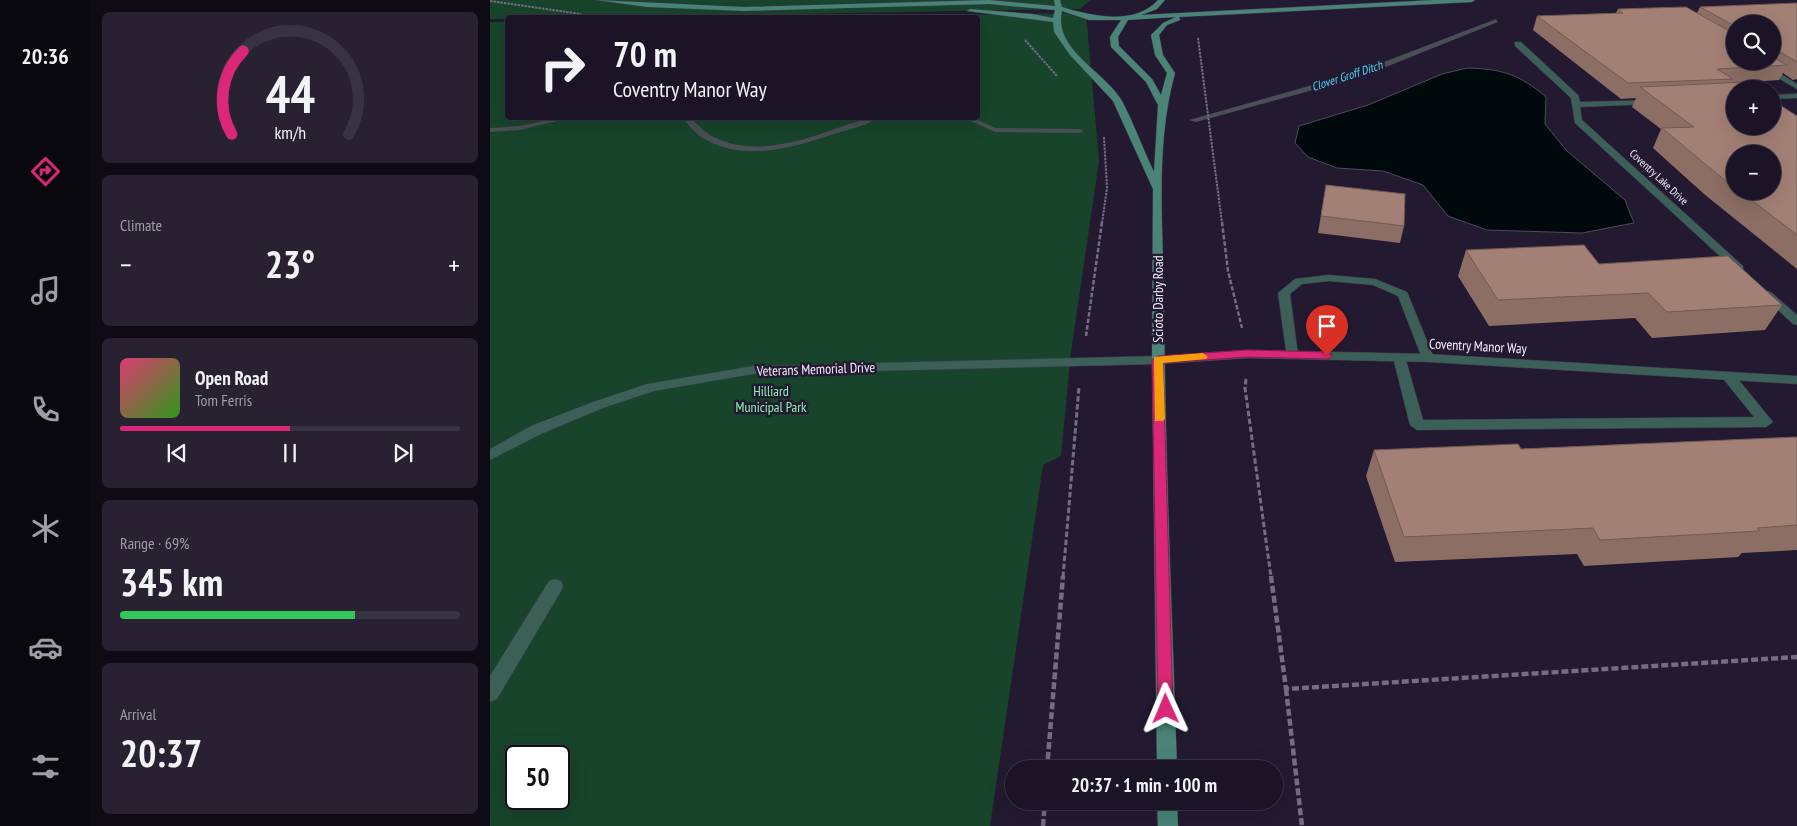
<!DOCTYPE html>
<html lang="en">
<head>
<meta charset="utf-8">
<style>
	:root { --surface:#1a1426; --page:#272132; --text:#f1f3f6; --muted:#9f9ea7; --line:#383343; --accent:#db2777 }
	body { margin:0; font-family:"PT Sans Narrow",sans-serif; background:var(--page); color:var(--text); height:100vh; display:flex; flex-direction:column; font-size:19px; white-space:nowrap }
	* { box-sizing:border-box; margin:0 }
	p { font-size:16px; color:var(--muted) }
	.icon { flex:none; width:28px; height:28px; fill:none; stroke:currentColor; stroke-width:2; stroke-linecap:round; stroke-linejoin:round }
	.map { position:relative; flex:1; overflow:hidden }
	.drawer { display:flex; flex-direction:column; gap:12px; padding:12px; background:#0e0b15; width:400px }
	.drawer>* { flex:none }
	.hud { position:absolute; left:15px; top:15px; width:475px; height:105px; border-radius:5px; box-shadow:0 5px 20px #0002,0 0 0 1px var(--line); background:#1a1426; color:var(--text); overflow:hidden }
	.buttons { position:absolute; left:1236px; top:15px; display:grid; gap:10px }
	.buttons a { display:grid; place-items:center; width:55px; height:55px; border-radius:50%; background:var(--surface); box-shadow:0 5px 20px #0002,0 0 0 1px var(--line); font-size:25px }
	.speed { position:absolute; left:15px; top:745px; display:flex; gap:10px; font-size:25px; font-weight:700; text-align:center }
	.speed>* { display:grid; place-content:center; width:65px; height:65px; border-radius:50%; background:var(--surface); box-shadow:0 5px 20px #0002,0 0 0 1px var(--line); line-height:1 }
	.speed .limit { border:2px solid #111; border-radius:8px; background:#fff; color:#111 }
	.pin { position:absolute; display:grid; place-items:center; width:42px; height:42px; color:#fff; margin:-51px -21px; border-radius:50% 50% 50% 0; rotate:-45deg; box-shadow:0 0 5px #0007 }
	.pin .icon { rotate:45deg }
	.me { position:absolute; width:55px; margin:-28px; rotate:359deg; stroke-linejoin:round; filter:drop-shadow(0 0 4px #0008) }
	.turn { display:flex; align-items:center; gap:18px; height:105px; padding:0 25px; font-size:22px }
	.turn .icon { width:65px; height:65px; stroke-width:2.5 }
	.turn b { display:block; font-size:35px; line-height:42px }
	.big { font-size:38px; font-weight:800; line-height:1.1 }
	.drawer .widget { flex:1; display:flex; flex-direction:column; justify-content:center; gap:8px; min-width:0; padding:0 18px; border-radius:8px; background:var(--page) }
	.drawer .dial { align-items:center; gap:0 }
	.dial svg { height:130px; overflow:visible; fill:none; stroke:var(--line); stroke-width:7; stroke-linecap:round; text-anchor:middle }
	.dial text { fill:var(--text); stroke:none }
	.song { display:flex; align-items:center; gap:15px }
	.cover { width:60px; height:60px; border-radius:8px; background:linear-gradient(135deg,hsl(340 70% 55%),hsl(110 70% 35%)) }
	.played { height:5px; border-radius:2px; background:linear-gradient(90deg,var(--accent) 50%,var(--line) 50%) }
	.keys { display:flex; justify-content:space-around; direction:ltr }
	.heat { display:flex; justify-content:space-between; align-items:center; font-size:28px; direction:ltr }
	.charge { height:8px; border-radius:4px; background:linear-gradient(90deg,#34c759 69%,var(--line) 0) }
	.trip { position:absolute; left:515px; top:760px; width:278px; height:50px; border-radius:25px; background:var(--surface); box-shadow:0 5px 20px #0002,0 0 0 1px var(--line); font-weight:800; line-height:50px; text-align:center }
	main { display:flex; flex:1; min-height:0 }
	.tab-bar { display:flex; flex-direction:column; width:90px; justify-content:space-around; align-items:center; background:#0a080f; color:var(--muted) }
	.tab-bar .icon { width:35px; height:35px }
	.tab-bar .selected { color:var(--accent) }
	.tab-bar b { font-size:22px; color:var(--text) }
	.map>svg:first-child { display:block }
	.green { fill:#17442b; fill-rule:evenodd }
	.water { fill:#01090c; stroke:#4a4e55 }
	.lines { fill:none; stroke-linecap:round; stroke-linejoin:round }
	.stream { fill:#4a4e55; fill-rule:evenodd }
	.service-casing { stroke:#40384f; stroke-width:1 }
	.minor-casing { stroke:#40384f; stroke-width:1 }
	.secondary-casing { stroke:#40384f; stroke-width:1 }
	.path-far3 { stroke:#746d82; stroke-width:2; stroke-dasharray:2.5 1; stroke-linecap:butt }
	.path-far2 { stroke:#746d82; stroke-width:2.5; stroke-dasharray:4.5 2; stroke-linecap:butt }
	.path-far1 { stroke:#746d82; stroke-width:3; stroke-dasharray:5.5 2.5; stroke-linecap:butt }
	.path { stroke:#746d82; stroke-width:4.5; stroke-dasharray:7 3; stroke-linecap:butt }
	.service { fill:#3c5f57; fill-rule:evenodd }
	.minor { fill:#3c5f57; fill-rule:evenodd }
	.secondary { fill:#498477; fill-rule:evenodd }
	.wall { fill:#8c6e65; fill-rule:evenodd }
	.building { fill:#a38075; stroke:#725a52 }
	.route { fill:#db2777; stroke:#8e194d }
	.slow { fill:#f59e0b }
	.labels { text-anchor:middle; stroke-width:5; stroke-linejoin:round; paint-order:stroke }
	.far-street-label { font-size:11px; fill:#f3eeff; stroke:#231a32 }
	.far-water-label { font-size:12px; font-style:italic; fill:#4cdafa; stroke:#231a32 }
	.street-label { font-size:14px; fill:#f3eeff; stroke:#231a32 }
	.park-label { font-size:14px; fill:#8ff3b7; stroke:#231a32 }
</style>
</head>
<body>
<main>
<nav class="tab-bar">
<b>20:36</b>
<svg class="icon selected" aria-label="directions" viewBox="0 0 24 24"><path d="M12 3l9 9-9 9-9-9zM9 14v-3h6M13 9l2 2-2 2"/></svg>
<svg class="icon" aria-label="music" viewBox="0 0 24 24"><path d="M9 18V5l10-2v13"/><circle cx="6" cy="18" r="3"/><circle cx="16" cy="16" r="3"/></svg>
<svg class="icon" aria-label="phone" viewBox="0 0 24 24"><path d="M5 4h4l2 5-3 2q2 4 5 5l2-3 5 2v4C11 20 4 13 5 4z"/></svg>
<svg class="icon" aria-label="climate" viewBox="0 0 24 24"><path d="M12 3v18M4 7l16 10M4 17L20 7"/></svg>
<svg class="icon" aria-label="car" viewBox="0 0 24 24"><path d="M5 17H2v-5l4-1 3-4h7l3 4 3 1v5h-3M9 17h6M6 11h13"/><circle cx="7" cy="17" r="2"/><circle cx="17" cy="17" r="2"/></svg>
<svg class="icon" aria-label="filters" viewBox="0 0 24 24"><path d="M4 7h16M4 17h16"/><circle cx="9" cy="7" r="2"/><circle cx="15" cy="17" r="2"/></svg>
</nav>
<section class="drawer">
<div class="widget dial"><svg viewBox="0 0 100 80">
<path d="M14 69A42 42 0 1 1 86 69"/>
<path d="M14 69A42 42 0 0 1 21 18" stroke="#db2777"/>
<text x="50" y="56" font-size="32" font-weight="700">44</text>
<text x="50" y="72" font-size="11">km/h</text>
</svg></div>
<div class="widget"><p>Climate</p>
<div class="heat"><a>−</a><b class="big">23°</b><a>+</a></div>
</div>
<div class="widget">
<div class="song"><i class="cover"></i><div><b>Open Road</b><p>Tom Ferris</p></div></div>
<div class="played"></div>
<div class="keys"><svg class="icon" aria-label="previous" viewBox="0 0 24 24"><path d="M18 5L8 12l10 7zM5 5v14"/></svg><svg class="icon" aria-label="pause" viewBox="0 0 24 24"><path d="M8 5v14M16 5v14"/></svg><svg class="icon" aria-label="next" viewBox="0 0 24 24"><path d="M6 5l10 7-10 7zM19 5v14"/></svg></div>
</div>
<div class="widget"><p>Range · 69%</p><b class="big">345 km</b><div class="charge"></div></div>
<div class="widget"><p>Arrival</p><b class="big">20:37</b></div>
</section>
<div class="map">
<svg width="1307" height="826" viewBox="0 0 1307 826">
	<rect width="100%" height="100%" fill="#231a32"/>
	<path class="green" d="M0,0H600L590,9L0,19Z
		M596,13L609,161L581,352L571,456L553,465L500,826H0V22H17L18,118H488V18L291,17ZM26,756H69V799H26Z"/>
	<path class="water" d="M977,68C1012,69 1029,74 1056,97L1055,124L1077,151L1135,200L1144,223L1092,233L997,230L958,216L933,185L893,171L847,168L818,157L805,143L809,126L878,105L952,74Z"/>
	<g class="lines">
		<path class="stream" d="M1006,19L1008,22L871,77L706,122L699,120L865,73Z
			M67,118H79L30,130L0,132V128L30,126Z
			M192,118H200C206,122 211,129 217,133C266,164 328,134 377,118H387C377,126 357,130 344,134C302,148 252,163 211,137C204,132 198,124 192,118Z
			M474,118H483L506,128L590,129L594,131L590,133L505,132Z"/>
		<g class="service-casing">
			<path id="service" d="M839,275L885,279L917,292L944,358L943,361L938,362L932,358L908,296L883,285L839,281L812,284L800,294L808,355L802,359L797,358L788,293L805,279Z
				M909,353L915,357L933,420L1264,417L1231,376L1238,372L1243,373L1283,422L1276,427L927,430L920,425L903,357Z
				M65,579L71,581L73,586L71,591L7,699L0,702V676L59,581Z"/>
		</g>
		<g class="minor-casing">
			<path id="minor" d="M1025,42H1031L1088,95L1090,102L1165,100V104H1162L1090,107L1092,120L1253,266V270H1245L1085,123L1081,98L1025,46Z
				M1260,61H1270L1307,84V89Z
				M1307,94V98L1282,99V95Z
				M1278,291L1282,293L1307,315V325L1303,324L1274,297V293Z
				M758,350L938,354L1307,376V384L938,362L758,358L668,364L263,374L164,391L113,408L51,434L0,460V449L41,426L103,402L157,384L263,366L668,356Z"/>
		</g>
		<g class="secondary-casing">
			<path id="secondary" d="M106,0L254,7L499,0L565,6L564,0H570L572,7C601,16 645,26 668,0H675L667,9L651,15L944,0H985L982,2L689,17L690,20L677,25L669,35L673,55L685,73C665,145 673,225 674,299C675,456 682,612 687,769H667L662,360L663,189L623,101L580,55L564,32L563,22L477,11L480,9L542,14L563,18L565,10L499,4L254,11L157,7ZM572,11L599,20H631L620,37L621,47L656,82L668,105L664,172C653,149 644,124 632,101C615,71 563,50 572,11ZM686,17L673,23L661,35L665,55L677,73L671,95L662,79L629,46L628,37L638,20Z
				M667,801H687L688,826H668Z"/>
		</g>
		<path class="path-far3" d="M0,1L91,14
			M708,38L732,223
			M535,40L567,76
			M612,223L617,188L614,137"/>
		<path class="path-far2" d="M732,222L738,271L752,328
			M596,336L612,222"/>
		<path class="path-far1" d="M756,379L755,388L781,577
			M573,577L589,387"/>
		<path class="path" d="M781,576L796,689L1307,657
			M796,689L812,826
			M557,769L573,576
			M553,826L555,801"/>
		<use href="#service" class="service"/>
		<use href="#minor" class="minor"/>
		<use href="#secondary" class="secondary"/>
	</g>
	<path class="wall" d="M1307,3V79L1303,80L1293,73L1289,80L1242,83L1307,116V269L1214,194L1163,148L1171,129L1142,107L1146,98L1131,99L1043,30L1047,16L1126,13L1128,9L1207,13L1210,7ZM1245,24H1282V61H1245ZM1245,154L1282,191H1245Z
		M836,185L914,226L910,243L828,233Z
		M976,250L1109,264L1292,305L1275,330L1162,338L1145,318L999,326L968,276Z
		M1307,437V550L1252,553L1248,557L1094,566L1087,554L905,562L876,476L884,450L1031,449Z"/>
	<path class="building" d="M1307,3V62L1282,47V24H1245V26L1210,7Z
		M1196,7L1245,34V61H1282V57L1297,65L1227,69L1243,79L1138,83L1047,16L1133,13L1128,9Z
		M1255,82L1265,89H1245V126H1282V100L1307,116V235L1250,191H1282V154H1245V188L1226,173L1172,128L1204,127L1150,87Z
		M836,185L915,194L914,226L831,216Z
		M1094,245L1109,264L1238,256L1292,305L1177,312L1158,293L1008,300L976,250Z
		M1307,437V525L1267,528L1270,531L1110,540L1103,528L914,537L884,450L1028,444L1031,449Z"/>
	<path class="route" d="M758,350L837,352L843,356L837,359L758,357L673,363L683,709L681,714L676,716L670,714L668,709L662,360L668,356Z"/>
	<path class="slow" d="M713,353L718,357L716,359L673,363L675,419L673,421H665L664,357Z"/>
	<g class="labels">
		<g class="far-street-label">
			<text transform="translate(1169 177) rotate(43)" y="4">Coventry Lake Drive</text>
		</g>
		<g class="far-water-label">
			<text transform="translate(857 76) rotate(-18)" y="4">Clover Groff Ditch</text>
		</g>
		<g class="street-label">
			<text transform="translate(668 299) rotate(-90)" y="5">Scioto Darby Road</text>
			<text transform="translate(988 346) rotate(3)" y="5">Coventry Manor Way</text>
			<text transform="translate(326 369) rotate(-2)" y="5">Veterans Memorial Drive</text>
		</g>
		<g class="park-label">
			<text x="281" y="396">Hilliard<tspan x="281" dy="16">Municipal Park</tspan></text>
		</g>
	</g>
</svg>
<div class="buttons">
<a><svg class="icon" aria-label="search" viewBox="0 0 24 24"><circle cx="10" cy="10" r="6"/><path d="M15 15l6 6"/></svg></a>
<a>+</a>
<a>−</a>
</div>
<div class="speed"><div class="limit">50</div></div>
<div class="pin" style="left:837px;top:356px;background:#d93025"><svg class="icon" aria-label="arrive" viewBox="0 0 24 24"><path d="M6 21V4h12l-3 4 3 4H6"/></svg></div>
<svg class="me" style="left:676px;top:709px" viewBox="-20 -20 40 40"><path d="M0-17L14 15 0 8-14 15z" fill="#db2777" stroke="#fff" stroke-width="4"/></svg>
<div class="trip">20:37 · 1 min · 100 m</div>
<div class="hud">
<div class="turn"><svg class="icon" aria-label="right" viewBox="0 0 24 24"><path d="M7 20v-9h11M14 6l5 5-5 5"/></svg><div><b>70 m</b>Coventry Manor Way</div></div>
</div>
</div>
</main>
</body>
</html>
